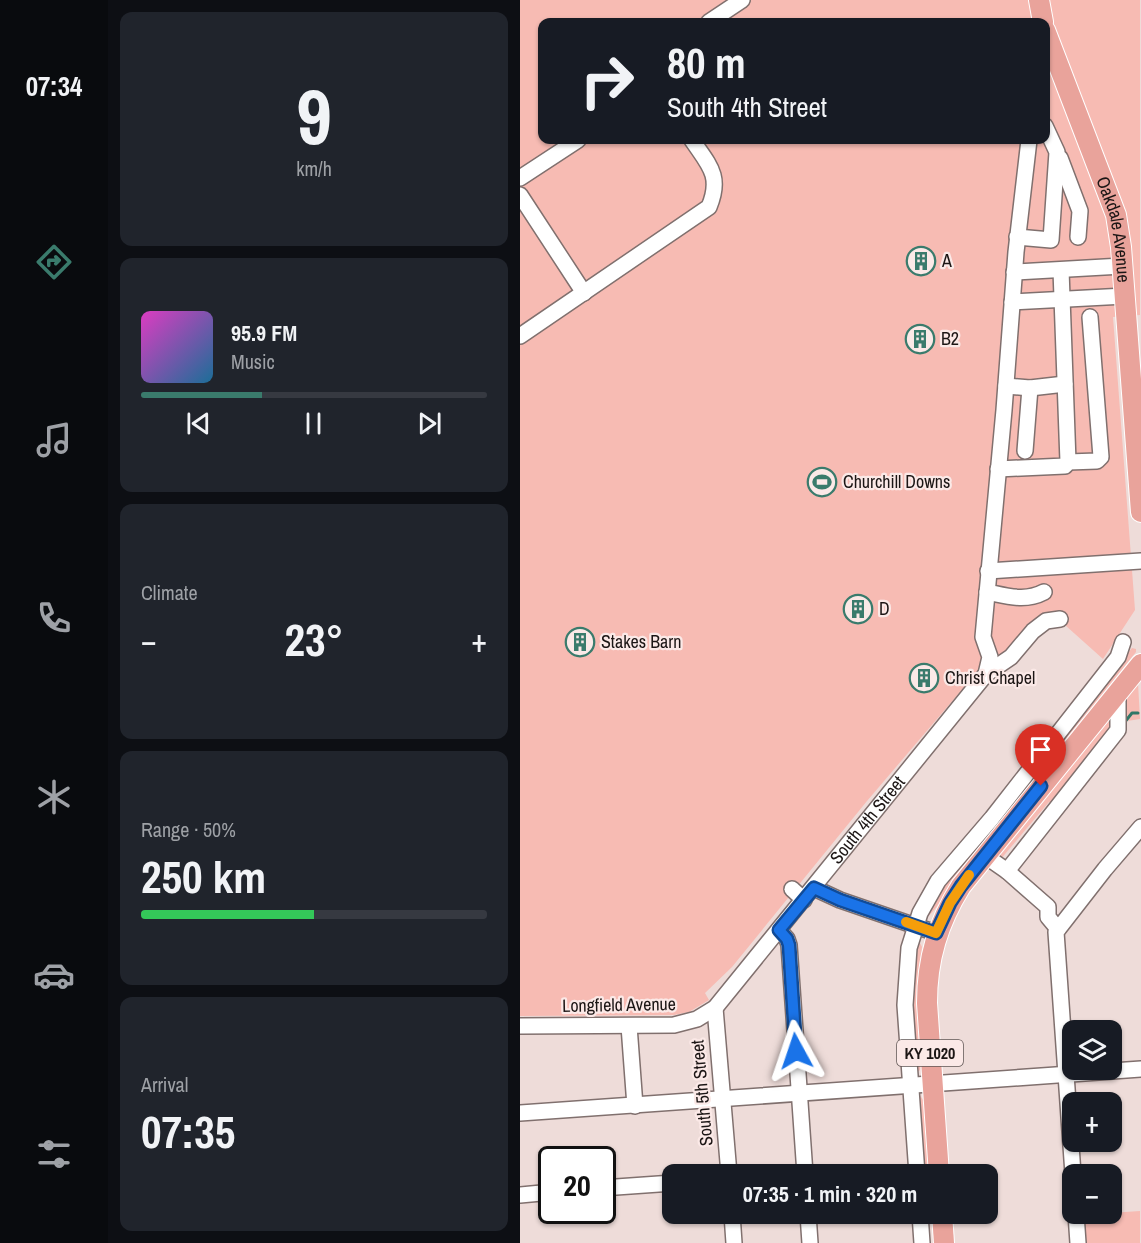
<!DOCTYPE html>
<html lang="en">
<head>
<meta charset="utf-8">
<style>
	:root { --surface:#171b24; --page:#20242c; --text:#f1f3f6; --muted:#9ea1a6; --line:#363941; --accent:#3a7b6c }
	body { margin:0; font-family:"Archivo Narrow",sans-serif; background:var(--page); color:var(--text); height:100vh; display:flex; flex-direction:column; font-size:22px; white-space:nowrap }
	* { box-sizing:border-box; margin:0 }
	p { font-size:20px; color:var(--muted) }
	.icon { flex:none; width:33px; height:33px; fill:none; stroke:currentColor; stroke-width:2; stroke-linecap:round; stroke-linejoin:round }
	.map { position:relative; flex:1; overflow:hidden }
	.sheet { display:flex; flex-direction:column; gap:12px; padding:12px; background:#0d0f14; width:412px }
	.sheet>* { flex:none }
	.guide { position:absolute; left:18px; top:18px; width:512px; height:126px; border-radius:12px; box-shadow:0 2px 4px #0004; background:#171b24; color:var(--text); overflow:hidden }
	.buttons { position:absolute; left:542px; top:1020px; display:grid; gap:12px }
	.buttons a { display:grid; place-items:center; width:60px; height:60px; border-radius:12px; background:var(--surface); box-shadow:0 2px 4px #0004; font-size:30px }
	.speed { position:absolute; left:18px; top:1146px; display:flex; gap:12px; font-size:30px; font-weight:700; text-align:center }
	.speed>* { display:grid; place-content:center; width:78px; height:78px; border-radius:50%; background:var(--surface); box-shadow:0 2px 4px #0004; line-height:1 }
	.speed .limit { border:3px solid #111; border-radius:9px; background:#fff; color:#111 }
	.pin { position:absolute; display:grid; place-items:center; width:51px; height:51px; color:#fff; margin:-62px -26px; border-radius:50% 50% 50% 0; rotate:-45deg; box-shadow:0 0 6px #0007 }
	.pin .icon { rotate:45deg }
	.me { position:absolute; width:66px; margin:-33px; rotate:355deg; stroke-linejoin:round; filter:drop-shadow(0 0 4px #0008) }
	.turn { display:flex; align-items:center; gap:21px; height:126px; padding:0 30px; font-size:27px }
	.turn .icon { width:78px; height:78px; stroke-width:2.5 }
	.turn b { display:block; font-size:42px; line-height:51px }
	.big { font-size:45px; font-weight:800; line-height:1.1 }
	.sheet .widget { flex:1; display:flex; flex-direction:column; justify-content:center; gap:9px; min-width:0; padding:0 21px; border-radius:12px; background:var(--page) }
	.sheet .dial { align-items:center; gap:0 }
	.dial b { font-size:78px; line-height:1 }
	.song { display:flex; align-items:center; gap:18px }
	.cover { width:72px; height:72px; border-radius:9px; background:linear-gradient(135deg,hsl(310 70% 55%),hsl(200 70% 35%)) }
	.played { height:6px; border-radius:3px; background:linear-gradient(90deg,var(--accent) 35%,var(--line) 35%) }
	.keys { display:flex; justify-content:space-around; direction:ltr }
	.heat { display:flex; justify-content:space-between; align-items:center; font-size:33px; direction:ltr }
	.charge { height:9px; border-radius:4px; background:linear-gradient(90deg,#34c759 50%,var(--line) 0) }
	.trip { position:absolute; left:142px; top:1164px; width:336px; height:60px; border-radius:12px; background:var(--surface); box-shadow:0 2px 4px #0004; font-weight:800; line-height:60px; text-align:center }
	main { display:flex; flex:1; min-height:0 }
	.tabs { display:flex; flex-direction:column; width:108px; justify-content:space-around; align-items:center; background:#090b0e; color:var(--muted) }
	.tabs .icon { width:42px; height:42px }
	.tabs .on { color:var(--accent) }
	.tabs b { font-size:27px; color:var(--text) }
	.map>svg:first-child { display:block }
	.green { fill:#f7bbb3; fill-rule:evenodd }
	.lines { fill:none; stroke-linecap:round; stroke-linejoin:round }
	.stream { stroke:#327767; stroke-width:3 }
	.minor-casing { stroke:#80706e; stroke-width:18 }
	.major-casing { stroke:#fff; stroke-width:22 }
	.minor { stroke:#fff; stroke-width:15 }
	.major { stroke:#e9a39b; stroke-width:20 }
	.route-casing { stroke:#114b97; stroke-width:15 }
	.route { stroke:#1a73e8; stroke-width:10 }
	.slow { stroke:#f59e0b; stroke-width:10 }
	.labels { text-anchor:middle; stroke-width:4.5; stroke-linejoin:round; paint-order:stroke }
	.shield { fill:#fbe9e7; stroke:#5f5554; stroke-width:1.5 }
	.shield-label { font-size:16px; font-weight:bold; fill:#1c1615 }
	.street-label { font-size:18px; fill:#1c1615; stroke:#fbe9e7 }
	.poi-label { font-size:18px; fill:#1c1615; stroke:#fbe9e7; text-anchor:start }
</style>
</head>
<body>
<main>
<nav class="tabs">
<b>07:34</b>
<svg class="icon on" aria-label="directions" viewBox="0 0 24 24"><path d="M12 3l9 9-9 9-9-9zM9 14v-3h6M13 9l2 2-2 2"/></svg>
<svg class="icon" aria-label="music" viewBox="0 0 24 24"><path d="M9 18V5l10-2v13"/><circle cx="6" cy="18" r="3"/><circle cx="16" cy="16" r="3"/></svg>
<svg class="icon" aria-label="phone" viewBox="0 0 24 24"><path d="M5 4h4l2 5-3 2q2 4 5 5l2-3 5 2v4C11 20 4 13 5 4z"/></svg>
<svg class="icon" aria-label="climate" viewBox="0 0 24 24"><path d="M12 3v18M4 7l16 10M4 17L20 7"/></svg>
<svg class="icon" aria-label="car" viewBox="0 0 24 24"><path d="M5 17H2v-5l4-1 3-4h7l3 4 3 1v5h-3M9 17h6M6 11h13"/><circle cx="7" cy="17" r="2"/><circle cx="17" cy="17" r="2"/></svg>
<svg class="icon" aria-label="filters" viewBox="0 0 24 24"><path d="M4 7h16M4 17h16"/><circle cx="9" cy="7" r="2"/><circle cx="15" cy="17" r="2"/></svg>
</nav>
<section class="sheet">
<div class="widget dial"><b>9</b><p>km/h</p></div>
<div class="widget">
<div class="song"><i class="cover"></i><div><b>95.9 FM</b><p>Music</p></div></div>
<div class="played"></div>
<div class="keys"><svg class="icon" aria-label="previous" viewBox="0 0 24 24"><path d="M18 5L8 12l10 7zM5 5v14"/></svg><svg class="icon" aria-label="pause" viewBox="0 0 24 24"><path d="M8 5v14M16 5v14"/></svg><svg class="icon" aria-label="next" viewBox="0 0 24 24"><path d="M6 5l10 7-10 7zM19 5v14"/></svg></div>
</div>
<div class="widget"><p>Climate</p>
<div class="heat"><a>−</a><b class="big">23°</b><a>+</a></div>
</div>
<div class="widget"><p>Range · 50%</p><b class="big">250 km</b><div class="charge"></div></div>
<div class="widget"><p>Arrival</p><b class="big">07:35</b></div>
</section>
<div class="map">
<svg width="621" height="1243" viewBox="0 0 621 1243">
	<rect width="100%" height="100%" fill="#eedcd9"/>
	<path class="green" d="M0,0H620V315L593,317L615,610L583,659L536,617L475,675L446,685L347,801L212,967L185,993L189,1000L169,1012L154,1015L0,1016ZM22,22H525V140H22Z
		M612,648L616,649V652L442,868C434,879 416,912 407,917L412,901L439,865Z
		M618,683L620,719L601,722V707Z
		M594,712L593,726L531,803L529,802L480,860L478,855Z
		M398,939L402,947L397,983L402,1065L400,1070L396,1073L390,983Z
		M398,1093L404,1101L409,1174H402Z
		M620,1211V1243H562L560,1215Z"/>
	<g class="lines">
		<path class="stream" d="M604,723L612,713H618"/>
		<g class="minor-casing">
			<g id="minor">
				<path d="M189,22L222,0"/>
				<path d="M540,158L560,211L558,237"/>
				<path d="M0,178L58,140"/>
				<path d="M0,195L64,293"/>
				<path d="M497,237L531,240L537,152L525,126"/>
				<path d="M494,272L602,266"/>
				<path d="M492,302L605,296"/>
				<path d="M0,336L189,207C202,176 189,165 172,140"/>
				<path d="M486,386L510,388L545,384"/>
				<path d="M505,451L510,388"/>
				<path d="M548,462L577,461L581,457L570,317"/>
				<path d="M478,469L545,466L548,462L541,270"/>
				<path d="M468,571L621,561"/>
				<path d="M467,592C487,596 505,602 524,592"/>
				<path d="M466,674L491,657L513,631L526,621L540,619"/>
				<path d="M464,855L487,871L598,730V692"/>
				<path d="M487,871L528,907V917L538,929"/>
				<path d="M294,888L320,900L416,933"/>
				<path d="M272,889L284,900"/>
				<path d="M259,930L267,939L269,945L285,1174"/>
				<path d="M195,1008L209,1174"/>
				<path id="s1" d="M0,1026L154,1025L177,1019L195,1008L466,674L470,657L463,637L484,410L496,252L509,140"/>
				<path d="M109,1026L115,1106"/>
				<path d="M0,1113L621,1069"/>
				<path d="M397,1174L385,1005L389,948L400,913L418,881L472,818L598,657L603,642"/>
				<path d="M553,1174L536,932L585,869L621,827"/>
				<path d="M82,1188L153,1183"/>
				<path d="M0,1195L32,1192"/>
				<path d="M212,1214L214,1243"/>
				<path d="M288,1214L290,1243"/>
				<path d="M400,1214L402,1243"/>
				<path d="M556,1214L558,1243"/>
			</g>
		</g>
		<g class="major-casing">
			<g id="major">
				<path d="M519,0L523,22"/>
				<path id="s2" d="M525,30L596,215L601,247L621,512"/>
				<path d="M419,1174L407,1003C407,959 418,923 441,886L621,664"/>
				<path d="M422,1214L424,1243"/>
			</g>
		</g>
		<use href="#minor" class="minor"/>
		<use href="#major" class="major"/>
	</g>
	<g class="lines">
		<g class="route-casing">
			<path id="route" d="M276,1051L269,945L267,939L259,930L294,888L320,900L416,933L430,903L441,886L521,786"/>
		</g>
		<use href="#route" class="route"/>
		<path class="slow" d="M386,922L416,933L430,903L449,875"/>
	</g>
	<defs>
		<g id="building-ring" transform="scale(1.5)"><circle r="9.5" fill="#fbe9e7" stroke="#3a7b6c" stroke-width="1.5"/><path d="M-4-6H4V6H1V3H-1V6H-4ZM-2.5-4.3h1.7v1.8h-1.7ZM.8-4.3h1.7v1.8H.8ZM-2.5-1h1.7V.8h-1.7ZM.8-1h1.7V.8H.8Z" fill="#3a7b6c"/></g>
		<g id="stadium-ring" transform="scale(1.5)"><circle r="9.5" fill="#fbe9e7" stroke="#3a7b6c" stroke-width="1.5"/><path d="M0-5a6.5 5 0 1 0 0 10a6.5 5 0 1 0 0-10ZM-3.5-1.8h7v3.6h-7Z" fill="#3a7b6c"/></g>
	</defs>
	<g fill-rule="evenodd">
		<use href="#building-ring" x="401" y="261"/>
		<use href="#building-ring" x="400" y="339"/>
		<use href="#stadium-ring" x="302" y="482"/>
		<use href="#building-ring" x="338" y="609"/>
		<use href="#building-ring" x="60" y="642"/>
		<use href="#building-ring" x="404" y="678"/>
	</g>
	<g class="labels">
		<rect class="shield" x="377" y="1040" width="66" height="26" rx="4.5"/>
		<g class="shield-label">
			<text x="410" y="1059">KY 1020</text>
		</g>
		<g class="street-label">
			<text dy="6" stroke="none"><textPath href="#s2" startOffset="212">Oakdale Avenue</textPath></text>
			<text dy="6" stroke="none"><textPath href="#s1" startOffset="441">South 4th Street</textPath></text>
			<text transform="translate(99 1005) rotate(-1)" y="6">Longfield Avenue</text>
			<text transform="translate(182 1093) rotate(-95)" y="6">South 5th Street</text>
		</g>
		<g class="poi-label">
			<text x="422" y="267">A</text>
			<text x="421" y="345">B2</text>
			<text x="323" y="488">Churchill Downs</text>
			<text x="359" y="615">D</text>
			<text x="81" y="648">Stakes Barn</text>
			<text x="425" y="684">Christ Chapel</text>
		</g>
	</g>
</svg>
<div class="buttons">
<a><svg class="icon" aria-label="layers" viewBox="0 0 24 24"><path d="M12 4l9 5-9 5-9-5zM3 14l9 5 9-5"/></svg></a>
<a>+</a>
<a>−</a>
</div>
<div class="speed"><div class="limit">20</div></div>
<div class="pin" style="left:521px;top:786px;background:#d93025"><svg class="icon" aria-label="arrive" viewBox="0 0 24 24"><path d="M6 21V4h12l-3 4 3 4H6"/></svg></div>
<svg class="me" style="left:276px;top:1051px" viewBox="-20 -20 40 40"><path d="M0-17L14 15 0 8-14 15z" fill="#1a73e8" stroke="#fff" stroke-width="4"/></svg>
<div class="trip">07:35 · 1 min · 320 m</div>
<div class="guide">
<div class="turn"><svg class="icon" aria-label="right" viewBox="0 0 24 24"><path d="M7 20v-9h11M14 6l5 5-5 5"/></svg><div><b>80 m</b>South 4th Street</div></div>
</div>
</div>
</main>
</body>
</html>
